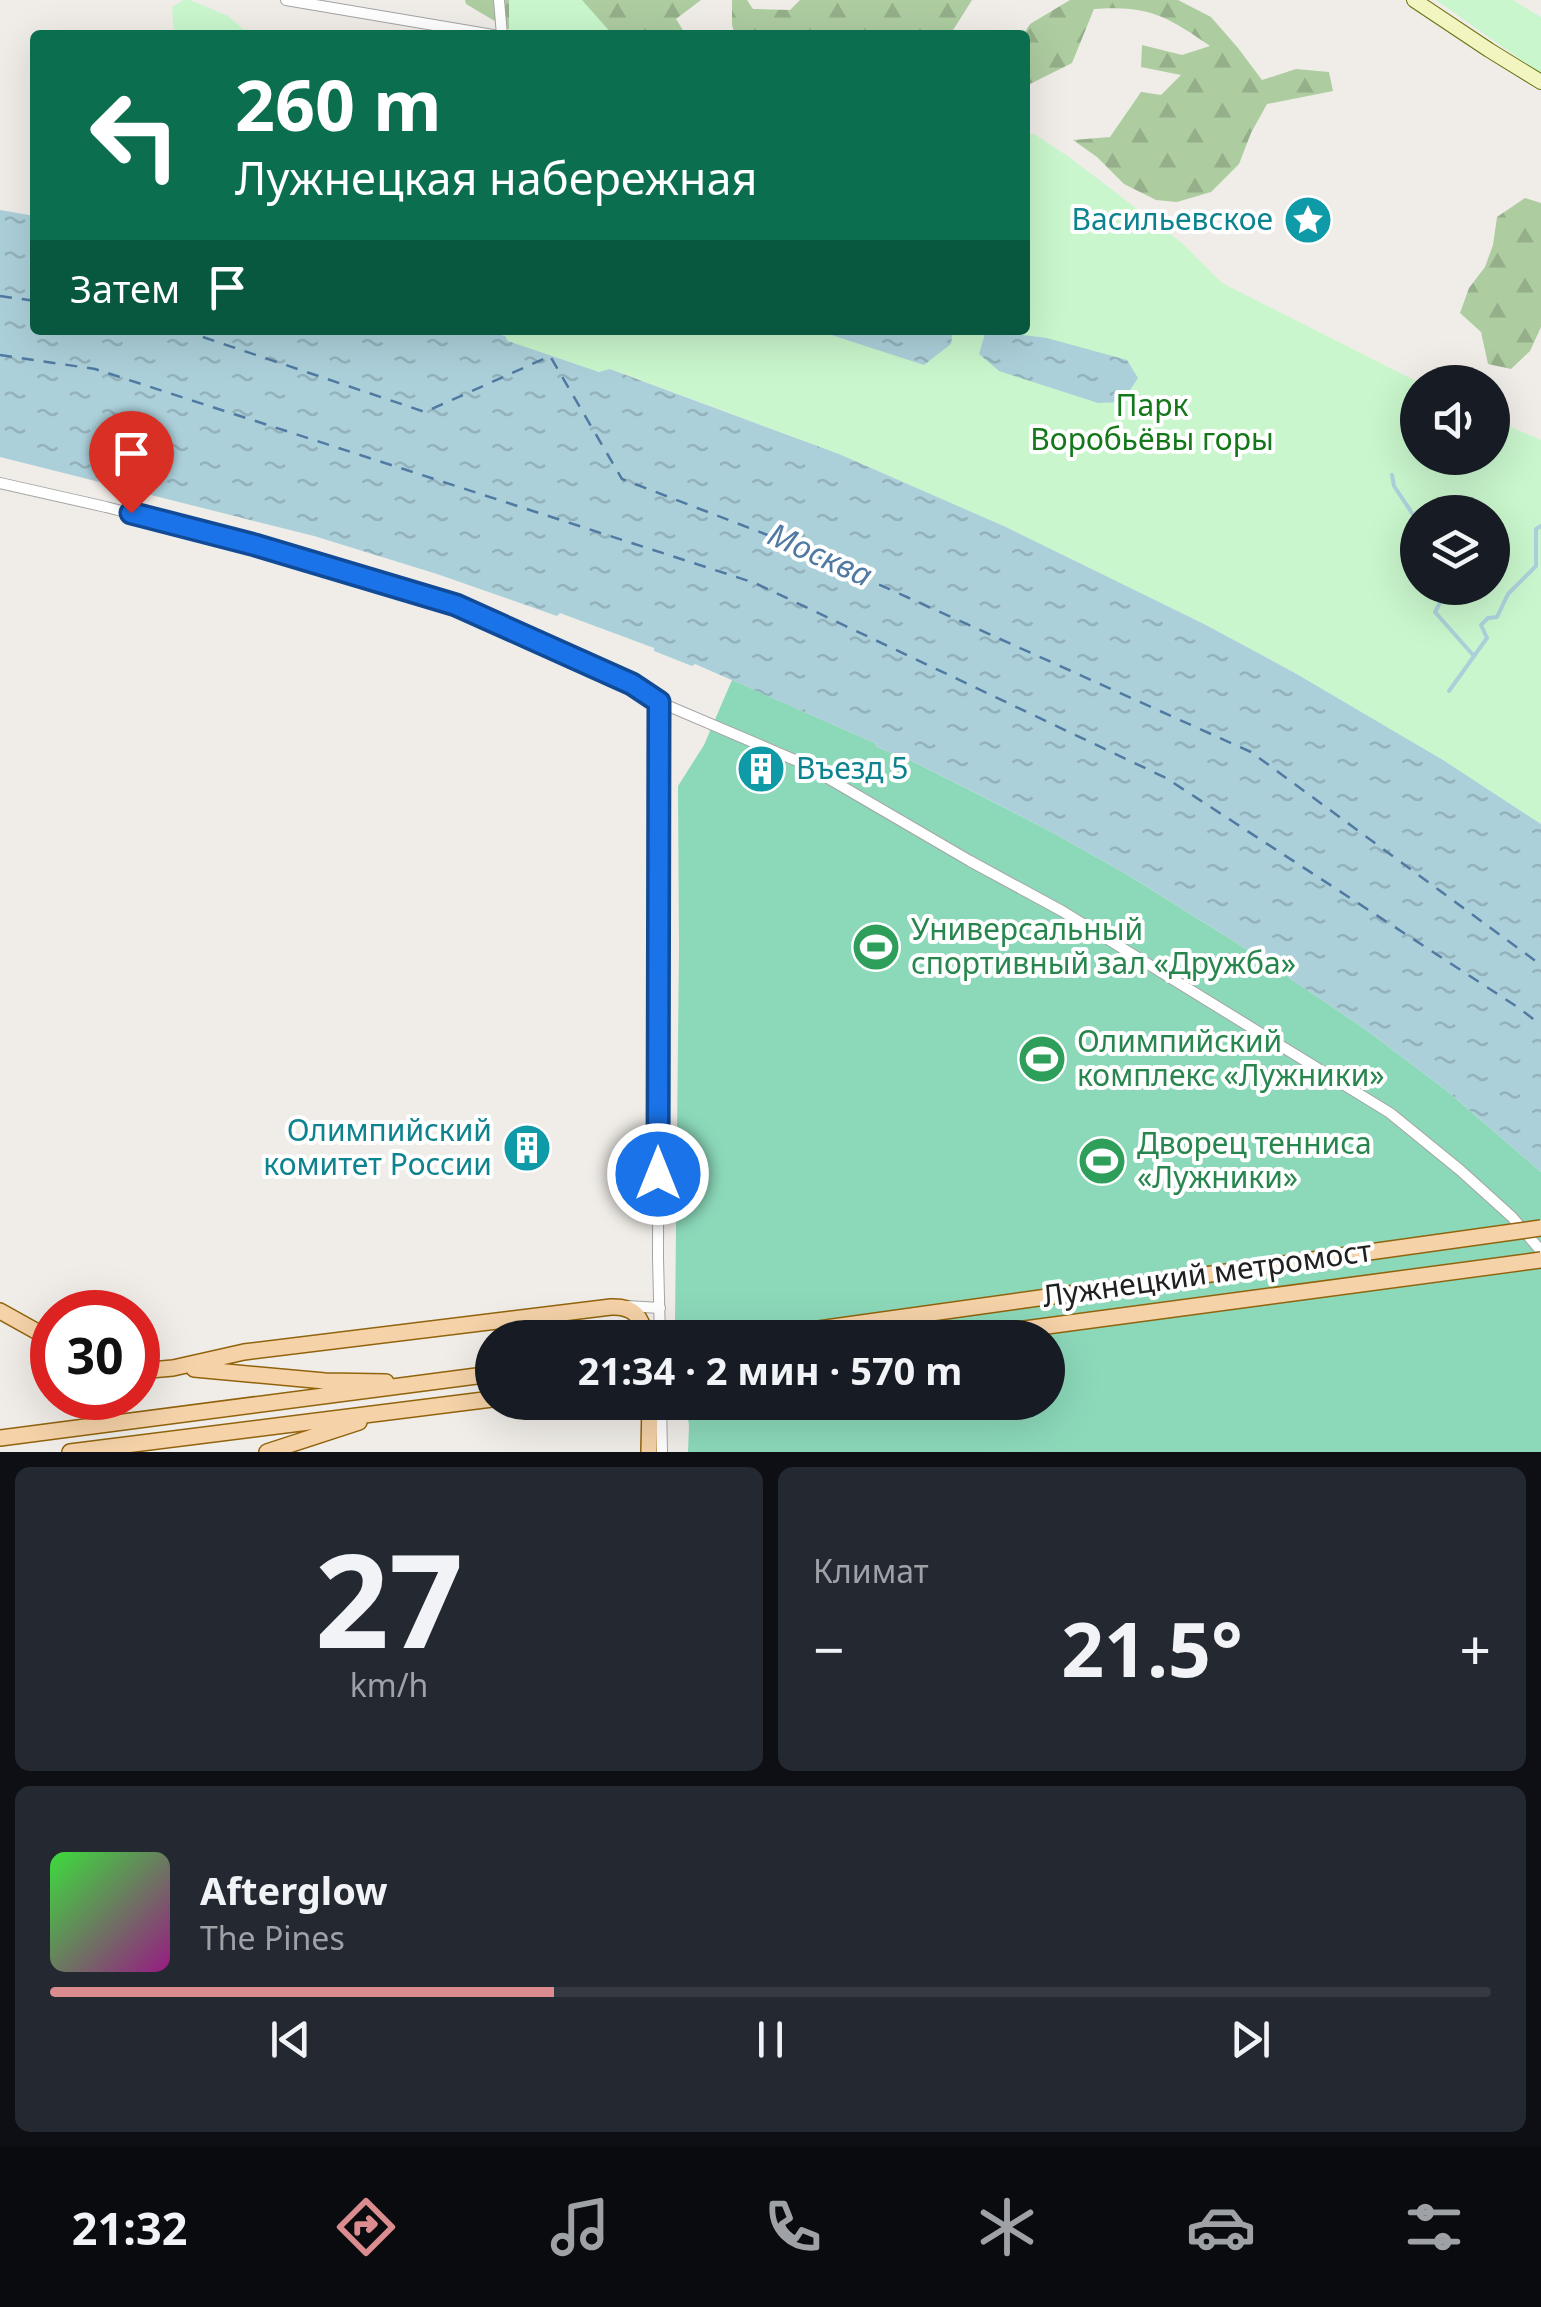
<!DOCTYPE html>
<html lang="ru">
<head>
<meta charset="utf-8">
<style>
	:root { --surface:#171b24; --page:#242831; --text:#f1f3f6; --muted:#9ea1a6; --line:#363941; --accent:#db8c8f }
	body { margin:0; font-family:"Noto Sans",sans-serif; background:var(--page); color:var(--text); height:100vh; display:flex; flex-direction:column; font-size:38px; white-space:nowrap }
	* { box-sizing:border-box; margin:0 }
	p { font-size:32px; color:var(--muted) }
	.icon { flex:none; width:55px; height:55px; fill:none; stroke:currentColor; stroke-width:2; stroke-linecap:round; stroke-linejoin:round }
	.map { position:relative; height:1452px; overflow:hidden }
	.sheet { display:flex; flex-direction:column; gap:15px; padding:15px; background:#0d0f14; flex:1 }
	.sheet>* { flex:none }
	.banner { position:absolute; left:30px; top:30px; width:1000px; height:305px; border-radius:10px; box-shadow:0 10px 40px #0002; background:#0b6e4f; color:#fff; overflow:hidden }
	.fabs { position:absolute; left:1400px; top:365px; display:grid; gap:20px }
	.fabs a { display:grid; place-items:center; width:110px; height:110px; border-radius:50%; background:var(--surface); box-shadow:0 10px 40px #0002; font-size:50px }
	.speed { position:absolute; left:30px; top:1290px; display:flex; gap:20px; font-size:50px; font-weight:700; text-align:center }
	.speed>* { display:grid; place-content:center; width:130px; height:130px; border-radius:50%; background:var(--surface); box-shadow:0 10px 40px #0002; line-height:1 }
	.speed .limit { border:15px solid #d22; background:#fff; color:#111 }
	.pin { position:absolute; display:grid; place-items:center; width:85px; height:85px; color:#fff; margin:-102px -42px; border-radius:50% 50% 50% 0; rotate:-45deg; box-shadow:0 0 10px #0007 }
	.pin .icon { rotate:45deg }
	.me { position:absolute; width:110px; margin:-55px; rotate:0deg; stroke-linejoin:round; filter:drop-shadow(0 0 8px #0008) }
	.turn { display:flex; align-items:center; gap:35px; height:210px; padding:0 40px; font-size:45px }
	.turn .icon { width:130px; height:130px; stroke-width:2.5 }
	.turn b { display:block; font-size:70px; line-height:85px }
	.then { display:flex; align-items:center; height:95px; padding:0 40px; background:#0003; gap:20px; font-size:38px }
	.big { font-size:75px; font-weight:700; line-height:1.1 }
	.sheet .tile { flex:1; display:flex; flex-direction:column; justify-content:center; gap:15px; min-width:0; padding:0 35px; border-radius:15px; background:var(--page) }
	.sheet .dial { align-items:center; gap:0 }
	.dial b { font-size:130px; line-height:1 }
	.song { display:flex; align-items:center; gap:30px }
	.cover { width:120px; height:120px; border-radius:15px; background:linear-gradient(135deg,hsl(120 70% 55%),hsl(310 70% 35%)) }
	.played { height:10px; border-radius:5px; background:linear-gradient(90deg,var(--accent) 35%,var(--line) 35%) }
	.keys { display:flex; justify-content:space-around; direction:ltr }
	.heat { display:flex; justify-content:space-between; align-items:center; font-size:55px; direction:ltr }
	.sheet .tiles { flex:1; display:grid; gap:15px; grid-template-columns:1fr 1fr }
	.tile:last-child { grid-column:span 2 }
	.trip { position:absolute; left:475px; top:1320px; width:590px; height:100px; border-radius:50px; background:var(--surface); box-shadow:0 10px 40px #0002; font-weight:700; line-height:100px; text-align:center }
	.tab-bar { display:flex; height:160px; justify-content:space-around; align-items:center; background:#090b0e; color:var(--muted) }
	.tab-bar .icon { width:70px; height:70px }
	.tab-bar .active { color:var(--accent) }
	.tab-bar b { font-size:45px; color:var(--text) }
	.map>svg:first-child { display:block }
	.forest { fill:url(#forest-firs) }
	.park { fill:#c9f6cc; fill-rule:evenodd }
	.pitch { fill:#8cd9ba }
	.water { fill:url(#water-ripples) }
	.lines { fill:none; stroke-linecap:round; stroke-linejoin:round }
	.stream { stroke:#acd0da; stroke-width:4 }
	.ferry { stroke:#507aa2; stroke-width:2.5; stroke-dasharray:12 10; stroke-linecap:butt }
	.street-casing { stroke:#a4a4a4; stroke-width:12 }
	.secondary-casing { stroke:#68710e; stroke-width:16 }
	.primary-casing { stroke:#91630c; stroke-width:18 }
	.street { stroke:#fff; stroke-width:10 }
	.secondary { stroke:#f3f5c1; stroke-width:14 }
	.primary { stroke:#f5d2a8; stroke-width:15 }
	.primary-bridge-casing { stroke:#91630c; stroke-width:18; stroke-linecap:butt }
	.primary-bridge { stroke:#f5d2a8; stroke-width:15 }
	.route-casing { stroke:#114b97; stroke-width:25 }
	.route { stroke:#1a73e8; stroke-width:18 }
	.labels { text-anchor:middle; stroke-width:8; stroke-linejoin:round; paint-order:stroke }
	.culture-label { font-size:30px; fill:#0d838f; stroke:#fff; text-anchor:end }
	.park-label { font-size:30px; fill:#14781b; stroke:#fff }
	.leisure-label { font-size:30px; fill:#27864d; stroke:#fff; text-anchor:start }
	.street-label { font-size:30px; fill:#202020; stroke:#fff }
	.water-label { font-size:32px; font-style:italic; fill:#507aa2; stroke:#fff }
</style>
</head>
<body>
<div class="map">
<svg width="1541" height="1452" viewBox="0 0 1541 1452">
	<defs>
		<pattern id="forest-firs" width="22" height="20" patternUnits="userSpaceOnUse" patternTransform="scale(2.5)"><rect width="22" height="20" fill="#adcca0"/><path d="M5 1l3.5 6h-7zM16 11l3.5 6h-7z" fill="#95af8a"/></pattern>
		<pattern id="water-ripples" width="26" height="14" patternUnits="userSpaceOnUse" patternTransform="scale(2.5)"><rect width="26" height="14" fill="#acd0da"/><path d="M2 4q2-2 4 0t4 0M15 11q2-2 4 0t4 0" fill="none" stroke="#94b2bb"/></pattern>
	</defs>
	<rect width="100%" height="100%" fill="#f0ede8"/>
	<path class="forest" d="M465,0H701L676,19L686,35H514L510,30L466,4Z
		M732,0H747L753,9L790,10L800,0H972L950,35H735L732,25Z
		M1070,0H1178L1211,17L1238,48L1262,80L1296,69L1329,72L1333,91L1267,104L1251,133L1239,164L1211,192L1177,202L1156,200L1124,184L1097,157L1073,140L1110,137L1141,92L1161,95L1181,75L1141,67L1142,45L1182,55L1210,46C1167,16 1148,5 1094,9L1072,63L1030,84L1025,77V35H1023L1030,24Z
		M1525,198L1541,203V327L1530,351L1511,369L1488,364L1481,332L1460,313L1469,288L1485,267L1493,245L1497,217Z"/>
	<path class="park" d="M184,0H190L228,16L243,29L268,35H174L172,7Z
		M509,0H582L613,35H509Z
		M1436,0H1513L1541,17V74Z
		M1034,134L1069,157L1182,243L1222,283L1418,382V458H1492L1493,419L1541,440V824L1443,760L1295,673L1204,624L1006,527L839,454L611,369L599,372L507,341L505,336L486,330H1025V135ZM1418,512H1492V588H1418Z"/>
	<path class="pitch" d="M732,680L875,743L877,747L914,762L1050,831L1128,875L1248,950L1365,1029L1446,1090L1541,1172V1452H688L689,1426L686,1403L1048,1402V1338H677L675,1322L679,949L678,786L704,745Z"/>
	<path class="water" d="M0,210L35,216V330H486L505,336L508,341L599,372L610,369L839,454L1006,527L1204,624L1295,673L1443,760L1541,824V1172L1446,1090L1365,1029L1248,950L1128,875L1050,831L914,762L877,747L875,743L695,664L692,666L654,651V648L560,613L557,616L437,574L314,536L0,457Z
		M816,330H953L951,344L924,365Z
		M986,330L1047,338L1127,360L1138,378L1122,402L1098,403L999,371L979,354Z"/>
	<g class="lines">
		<path class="stream" d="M1392,475L1394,486L1418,522
			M1448,588L1435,612L1473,655
			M1449,691L1487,638L1481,625L1488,618L1497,617L1508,594L1536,566V529L1541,526"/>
		<path class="ferry" d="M0,296L35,301
			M182,330L425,412L550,356L622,479L778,539L1251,752L1541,965
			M0,355L95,369L755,583L1166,778L1519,1008L1541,1025"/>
		<g class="street-casing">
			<path id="street" d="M286,0L493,35
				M499,0L502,35
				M0,483L106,507L255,545L456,605L632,684L659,702L802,763L970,861L1062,911L1390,1113L1460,1170L1512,1217L1541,1251
				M659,702L658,1258L660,1338
				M626,1306L660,1308
				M661,1402L662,1452"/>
		</g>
		<g class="secondary-casing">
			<path id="secondary" d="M1414,0L1489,50L1541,82"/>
		</g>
		<g class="primary-casing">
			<path id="primary" d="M0,1311L52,1340
				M194,1369L325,1381L386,1382
				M138,1371L173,1368L244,1352L611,1307C632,1306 643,1316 645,1338
				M0,1438L492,1374
				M70,1452L492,1399
				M267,1452L359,1422
				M649,1452L650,1402"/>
		</g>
		<use href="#street" class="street"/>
		<use href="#secondary" class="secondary"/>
		<use href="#primary" class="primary"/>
		<g class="primary-bridge-casing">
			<path id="primary-bridge" d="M753,1338L1541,1228
				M957,1338L1541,1260"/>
		</g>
		<use href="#primary-bridge" class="primary-bridge"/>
	</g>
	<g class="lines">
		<g class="route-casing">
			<path id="route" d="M131,513L255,545L456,605L632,684L659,702L658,1174"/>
		</g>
		<use href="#route" class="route"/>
	</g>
	<defs>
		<g id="sight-disc" transform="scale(2.5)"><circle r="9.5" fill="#0f9aa8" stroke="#fff"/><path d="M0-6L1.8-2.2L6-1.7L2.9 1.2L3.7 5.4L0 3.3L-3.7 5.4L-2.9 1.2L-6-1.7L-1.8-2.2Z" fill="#fff"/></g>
		<g id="building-disc" transform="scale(2.5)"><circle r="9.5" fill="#0f9aa8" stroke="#fff"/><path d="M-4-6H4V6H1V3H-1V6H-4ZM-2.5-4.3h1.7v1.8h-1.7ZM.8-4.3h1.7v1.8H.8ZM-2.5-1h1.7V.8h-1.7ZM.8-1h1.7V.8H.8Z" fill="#fff"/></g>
		<g id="stadium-disc" transform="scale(2.5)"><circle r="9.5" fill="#2e9e5b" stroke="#fff"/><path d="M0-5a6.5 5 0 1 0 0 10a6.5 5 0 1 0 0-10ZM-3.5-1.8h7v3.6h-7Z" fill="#fff"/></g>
	</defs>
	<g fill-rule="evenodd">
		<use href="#sight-disc" x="1308" y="220"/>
		<use href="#building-disc" x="761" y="769"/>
		<use href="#stadium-disc" x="876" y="947"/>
		<use href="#stadium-disc" x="1042" y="1059"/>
		<use href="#building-disc" x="527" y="1148"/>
		<use href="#stadium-disc" x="1102" y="1161"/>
	</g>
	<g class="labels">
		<g class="culture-label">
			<text x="1273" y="230">Васильевское</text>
			<text x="796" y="779" text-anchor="start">Въезд 5</text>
			<text x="492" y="1141">Олимпийский<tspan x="492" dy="34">комитет России</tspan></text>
		</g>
		<g class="park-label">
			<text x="1152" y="416">Парк<tspan x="1152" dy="34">Воробьёвы горы</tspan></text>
		</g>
		<g class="leisure-label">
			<text x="911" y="940">Универсальный<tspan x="911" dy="34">спортивный зал «Дружба»</tspan></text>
			<text x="1077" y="1052">Олимпийский<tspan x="1077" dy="34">комплекс «Лужники»</tspan></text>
			<text x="1137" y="1154">Дворец тенниса<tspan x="1137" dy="34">«Лужники»</tspan></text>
		</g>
		<g class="street-label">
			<text transform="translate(1207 1274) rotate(-8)" y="10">Лужнецкий метромост</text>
		</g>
		<g class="water-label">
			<text transform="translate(820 555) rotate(24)" y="11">Москва</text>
		</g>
	</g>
</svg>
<div class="fabs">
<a><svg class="icon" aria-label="sound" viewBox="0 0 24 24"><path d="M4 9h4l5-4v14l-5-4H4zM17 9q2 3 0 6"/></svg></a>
<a><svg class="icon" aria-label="layers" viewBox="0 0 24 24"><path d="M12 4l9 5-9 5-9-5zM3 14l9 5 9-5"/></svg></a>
</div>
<div class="speed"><div class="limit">30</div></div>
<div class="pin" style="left:131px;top:513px;background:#d93025"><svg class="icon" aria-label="arrive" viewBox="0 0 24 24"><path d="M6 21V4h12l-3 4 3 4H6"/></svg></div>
<svg class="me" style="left:658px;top:1174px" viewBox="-20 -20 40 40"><circle r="17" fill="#1a73e8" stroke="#fff" stroke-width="3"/><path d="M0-11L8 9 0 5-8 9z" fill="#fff"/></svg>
<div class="trip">21:34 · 2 мин · 570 m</div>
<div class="banner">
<div class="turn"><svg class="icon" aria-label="left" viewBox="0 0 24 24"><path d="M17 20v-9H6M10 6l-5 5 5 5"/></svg><div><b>260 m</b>Лужнецкая набережная</div></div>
<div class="then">Затем<svg class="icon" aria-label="arrive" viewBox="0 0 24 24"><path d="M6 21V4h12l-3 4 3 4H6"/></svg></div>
</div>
</div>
<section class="sheet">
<div class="tiles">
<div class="tile dial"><b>27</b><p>km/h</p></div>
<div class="tile"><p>Климат</p>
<div class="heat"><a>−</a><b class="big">21.5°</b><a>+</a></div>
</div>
<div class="tile">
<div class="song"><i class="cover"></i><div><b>Afterglow</b><p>The Pines</p></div></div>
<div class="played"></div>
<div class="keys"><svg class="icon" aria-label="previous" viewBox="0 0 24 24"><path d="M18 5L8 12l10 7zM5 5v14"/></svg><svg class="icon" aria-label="pause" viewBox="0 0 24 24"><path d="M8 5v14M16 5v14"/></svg><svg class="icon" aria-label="next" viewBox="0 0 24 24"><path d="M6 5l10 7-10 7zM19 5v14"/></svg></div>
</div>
</div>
</section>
<nav class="tab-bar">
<b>21:32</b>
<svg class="icon active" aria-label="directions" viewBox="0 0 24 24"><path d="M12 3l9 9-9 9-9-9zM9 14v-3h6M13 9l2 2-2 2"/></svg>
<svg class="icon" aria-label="music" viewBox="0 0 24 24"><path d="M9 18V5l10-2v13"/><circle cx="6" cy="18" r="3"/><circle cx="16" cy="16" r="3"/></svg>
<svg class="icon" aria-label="phone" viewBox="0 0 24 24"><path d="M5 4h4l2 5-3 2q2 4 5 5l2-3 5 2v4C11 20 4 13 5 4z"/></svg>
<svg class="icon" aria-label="climate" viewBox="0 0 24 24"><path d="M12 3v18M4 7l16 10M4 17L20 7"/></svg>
<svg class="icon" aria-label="car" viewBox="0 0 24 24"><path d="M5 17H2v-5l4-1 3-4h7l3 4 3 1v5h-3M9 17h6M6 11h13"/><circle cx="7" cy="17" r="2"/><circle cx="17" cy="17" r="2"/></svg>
<svg class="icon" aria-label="filters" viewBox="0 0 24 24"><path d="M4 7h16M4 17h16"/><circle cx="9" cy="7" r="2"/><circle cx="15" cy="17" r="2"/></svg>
</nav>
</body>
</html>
